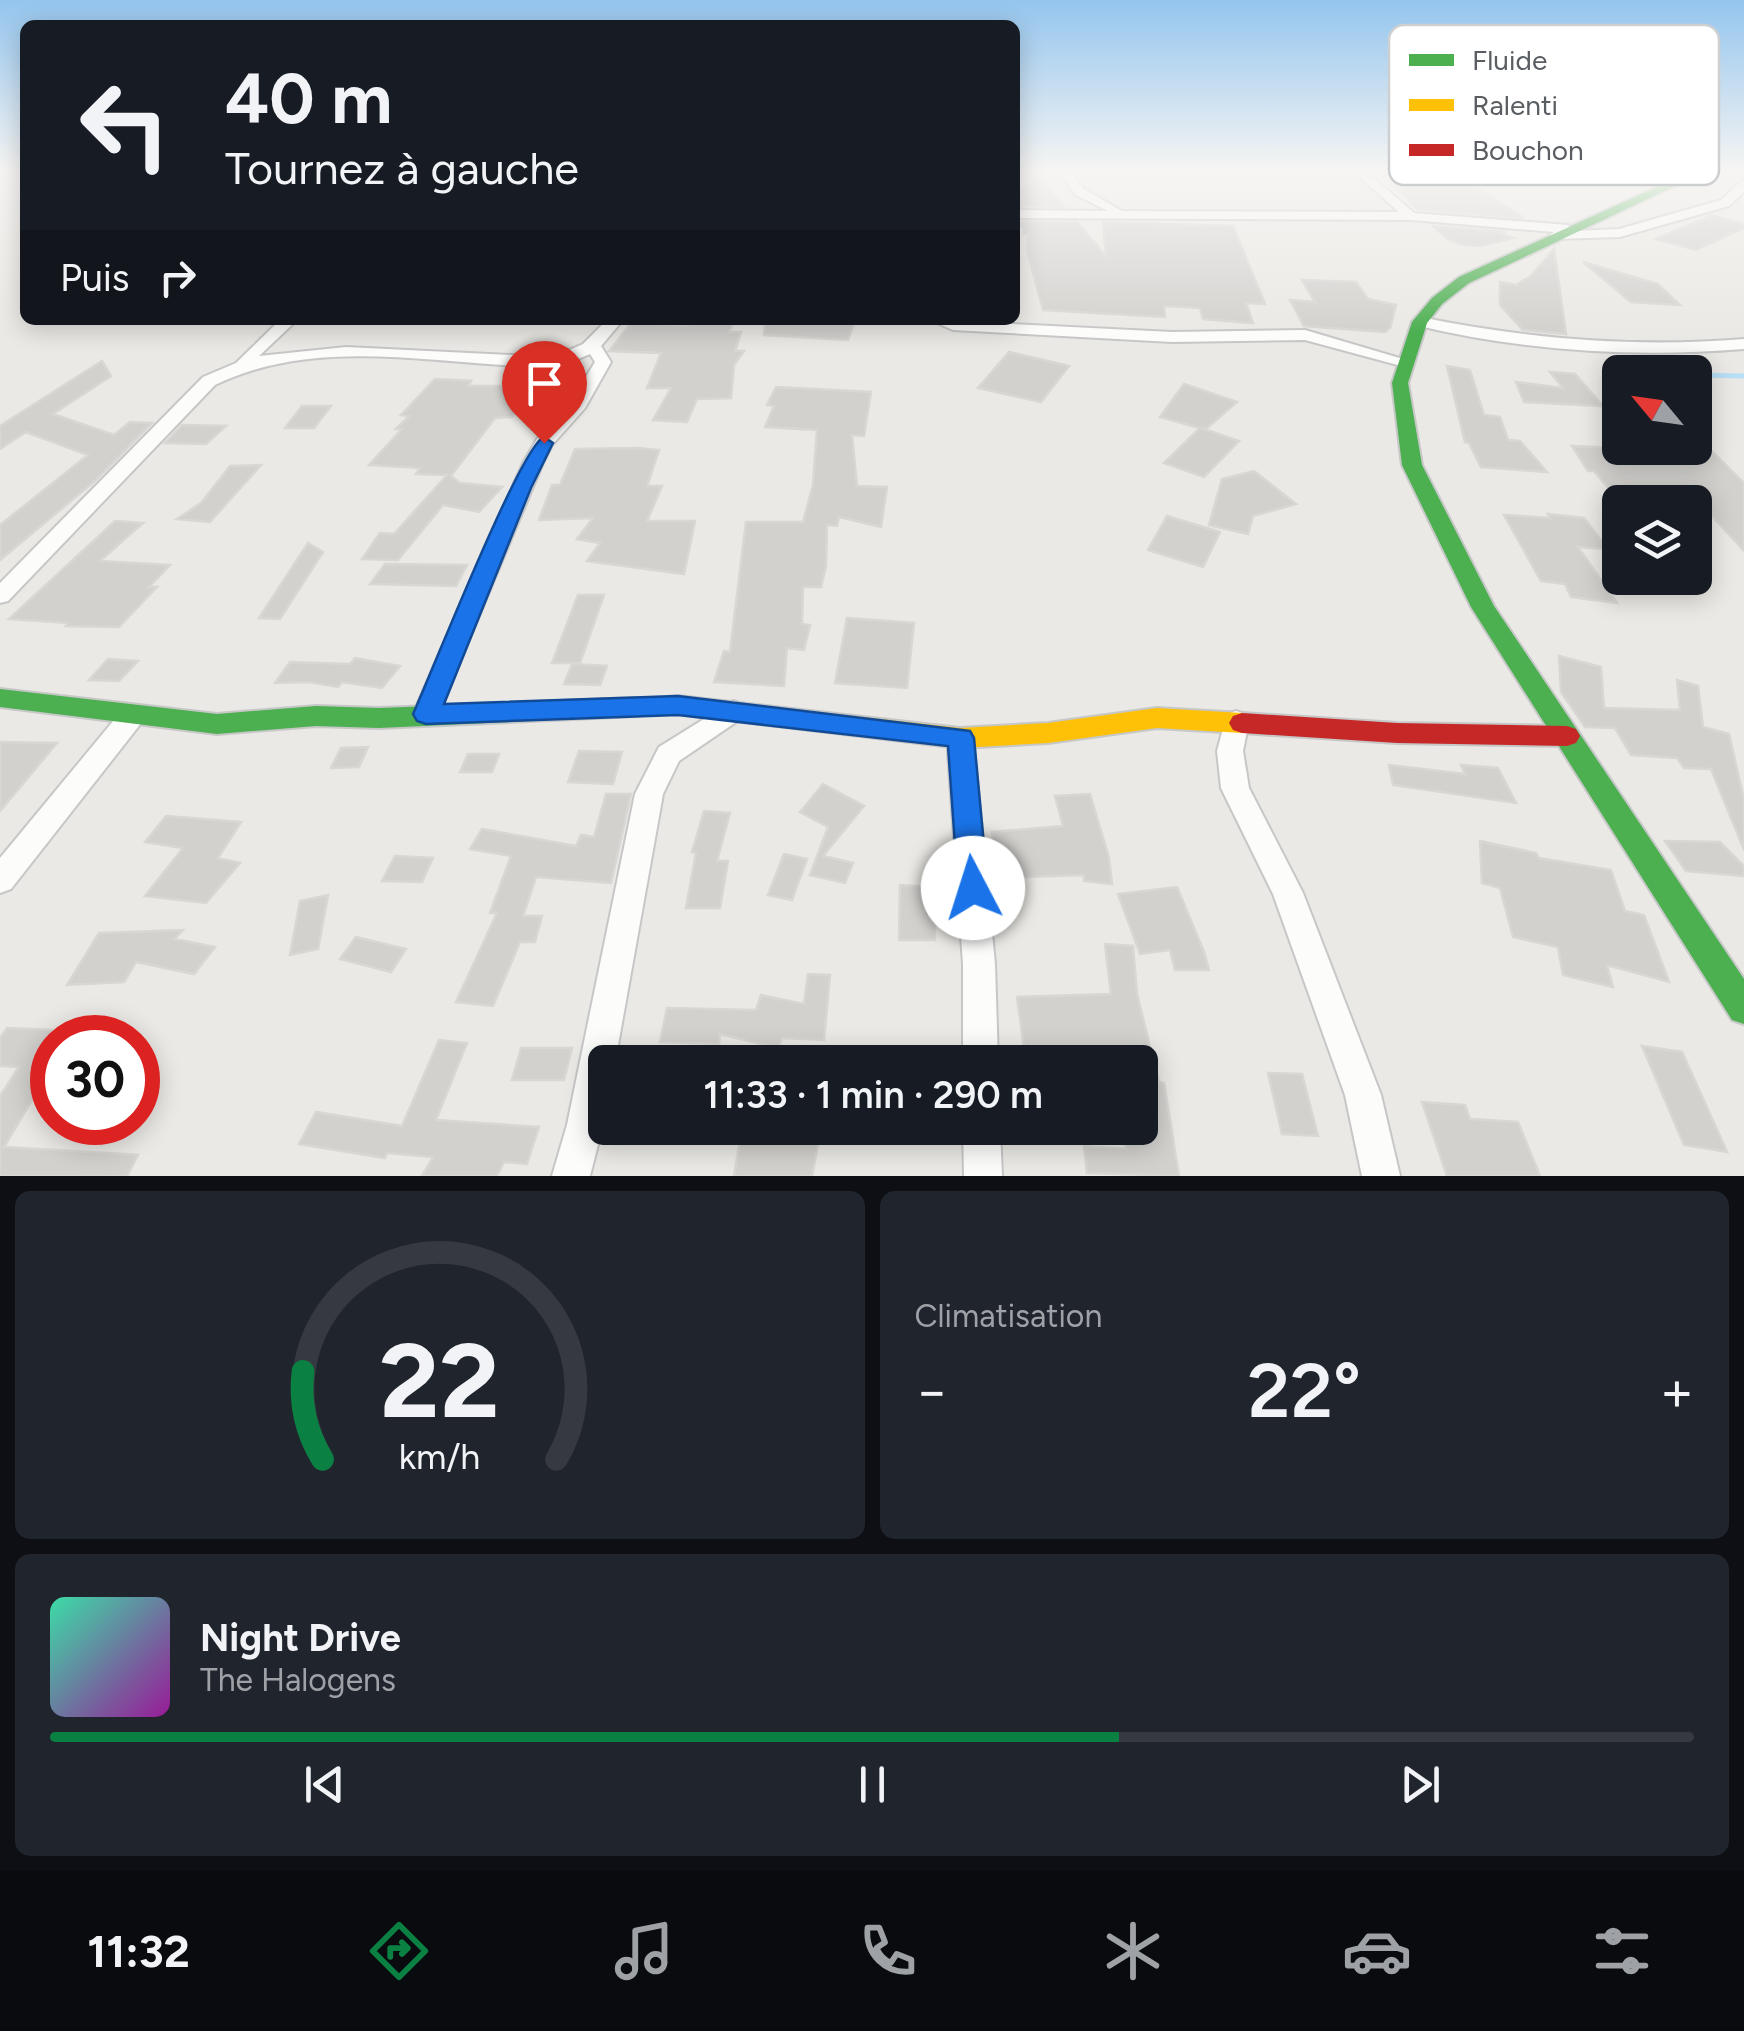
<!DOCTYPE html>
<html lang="fr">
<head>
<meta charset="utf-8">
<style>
	:root { --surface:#171b24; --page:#20242c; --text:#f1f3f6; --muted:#9ea1a6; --line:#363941; --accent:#0b8043 }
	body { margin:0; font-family:Figtree,sans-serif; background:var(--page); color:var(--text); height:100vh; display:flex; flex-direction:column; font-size:38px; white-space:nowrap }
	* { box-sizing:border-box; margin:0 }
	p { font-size:32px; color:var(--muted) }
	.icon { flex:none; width:55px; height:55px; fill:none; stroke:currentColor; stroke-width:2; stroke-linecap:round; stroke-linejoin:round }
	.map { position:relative; height:1176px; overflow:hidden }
	.panel { display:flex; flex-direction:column; gap:15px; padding:15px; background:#0d0f14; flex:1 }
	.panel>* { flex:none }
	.guide { position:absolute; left:20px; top:20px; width:1000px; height:305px; border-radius:15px; box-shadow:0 5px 25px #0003; background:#171b24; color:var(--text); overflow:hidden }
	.needle { width:65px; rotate:299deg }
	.fabs { position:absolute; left:1602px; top:355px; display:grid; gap:20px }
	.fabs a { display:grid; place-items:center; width:110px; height:110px; border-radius:15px; background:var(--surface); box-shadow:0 5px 25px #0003; font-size:50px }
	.speed { position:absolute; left:30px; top:1015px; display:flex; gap:20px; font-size:50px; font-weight:700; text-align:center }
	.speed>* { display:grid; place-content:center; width:130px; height:130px; border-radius:50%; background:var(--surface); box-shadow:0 5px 25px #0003; line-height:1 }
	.speed .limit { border:15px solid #d22; background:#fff; color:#111 }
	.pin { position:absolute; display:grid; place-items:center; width:85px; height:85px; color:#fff; margin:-102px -42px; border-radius:50% 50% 50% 0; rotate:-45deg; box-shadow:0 0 10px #0007 }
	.pin .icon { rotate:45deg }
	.me { position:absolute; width:110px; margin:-55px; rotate:355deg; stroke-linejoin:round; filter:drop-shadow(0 0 8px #0008) }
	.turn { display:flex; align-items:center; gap:35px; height:210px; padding:0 40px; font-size:45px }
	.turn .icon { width:130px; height:130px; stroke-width:2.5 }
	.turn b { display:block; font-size:70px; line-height:85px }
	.then { display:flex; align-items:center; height:95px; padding:0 40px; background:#0003; gap:20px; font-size:38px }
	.big { font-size:75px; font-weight:600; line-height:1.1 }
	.panel .card { flex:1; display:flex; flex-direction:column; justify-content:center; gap:15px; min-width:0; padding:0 35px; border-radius:15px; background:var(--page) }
	.panel .dial { align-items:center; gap:0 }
	.dial svg { height:260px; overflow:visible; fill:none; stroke:var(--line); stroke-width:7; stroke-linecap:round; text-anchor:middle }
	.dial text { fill:var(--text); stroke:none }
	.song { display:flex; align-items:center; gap:30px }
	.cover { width:120px; height:120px; border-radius:15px; background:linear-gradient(135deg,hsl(160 70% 55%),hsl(300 70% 35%)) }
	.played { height:10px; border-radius:5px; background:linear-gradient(90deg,var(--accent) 65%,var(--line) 65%) }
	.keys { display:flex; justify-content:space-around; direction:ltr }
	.heat { display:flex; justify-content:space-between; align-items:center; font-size:55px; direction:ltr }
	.panel .tiles { flex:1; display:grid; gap:15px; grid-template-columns:1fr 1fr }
	.card:last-child { grid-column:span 2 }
	.trip { position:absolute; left:588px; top:1045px; width:570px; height:100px; border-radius:15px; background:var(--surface); box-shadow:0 5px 25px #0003; font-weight:600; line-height:100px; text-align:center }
	.dock { display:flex; height:160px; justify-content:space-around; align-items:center; background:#090b0e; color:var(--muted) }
	.dock .icon { width:70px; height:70px }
	.dock .on { color:var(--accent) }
	.dock b { font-size:45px; color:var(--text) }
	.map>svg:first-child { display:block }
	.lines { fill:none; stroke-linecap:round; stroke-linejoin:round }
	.stream { stroke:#b7dff6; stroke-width:5 }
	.building { fill:#d2d1ce; stroke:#d9d7d4; stroke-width:2.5 }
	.street-casing { stroke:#c7c7c7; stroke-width:4 }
	.fast-casing { stroke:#c6c7c7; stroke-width:4 }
	.slow-casing { stroke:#c6c7c7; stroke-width:4 }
	.jam-casing { stroke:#c6c7c7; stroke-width:4 }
	.street { fill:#fcfcfb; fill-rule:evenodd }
	.fast { fill:#4caf50; fill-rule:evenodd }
	.slow { fill:#ffc107; fill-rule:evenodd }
	.jam { fill:#c62828; fill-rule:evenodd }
	.route { fill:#1a73e8; stroke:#114b97; stroke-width:2.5 }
	.key { fill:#fff; stroke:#cecfd0; stroke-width:2.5 }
	.key-label { font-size:28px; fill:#5a5e62 }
</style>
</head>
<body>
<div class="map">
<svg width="1744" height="1176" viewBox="0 0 1744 1176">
	<rect width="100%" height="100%" fill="#eae9e5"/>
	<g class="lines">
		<path class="stream" d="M1696,375L1744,376"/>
	</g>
	<path class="building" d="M1377,169H1448L1524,218L1417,209Z
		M1035,172L1064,207L1015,206V186H1034Z
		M1712,215L1744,224V228L1696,250L1656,239Z
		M1015,222H1077L1106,256L1103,222L1233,226L1265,304L1246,303L1253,323L1203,319L1200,308L1164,306L1165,317L1043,310L1027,250L1028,234H1023V227H1015Z
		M1433,226L1506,232L1500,233L1513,238L1480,246L1461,244L1446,238Z
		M1554,249L1566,334L1523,330L1500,305V282L1516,285L1531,276Z
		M1583,262L1658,284L1680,305L1631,302Z
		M1302,280L1356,282L1368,299L1396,305L1390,328L1385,332L1304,326L1290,300L1315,302Z
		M693,320H734L729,332H741L735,351H744L734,365L731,398L697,399L687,422L653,420L671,388H647L661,353L609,351L632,322L688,326Z
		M765,320H855L848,340L764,335Z
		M1009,352L1069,366L1041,402L978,388Z
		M102,361L111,376L53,414L114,435L130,422L152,423L96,480L0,560V525L88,455L26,432L0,449V426Z
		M1447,366L1470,370L1484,415L1500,417L1508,440L1520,441L1547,472L1481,467L1469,443L1465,442Z
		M1550,372L1575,374L1603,406L1524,402L1516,382L1563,388Z
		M435,379L471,381L468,386H532L512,417L495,418L451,476L460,483L502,487L479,512L443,505L398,560L362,559L380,533L394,534L447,475L416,474L420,468L369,465L402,429H396L409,416L401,415Z
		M1184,384L1237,402L1206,429L1201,428L1239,441L1204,477L1164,463L1200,428L1160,417Z
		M776,387L871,392L864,436L852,435L857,486L887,487L881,527L839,517L837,526L827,525L826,566L821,587H803L802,624L810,625L804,650L787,648L784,686L714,682L724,651L730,652L746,522H803L813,485L817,430L765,427L774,406L767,405Z
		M302,406H331L314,428H285Z
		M182,425L226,426L206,444L165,443Z
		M1572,446L1713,452L1744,483V551L1711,515L1695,512V502H1620L1594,471H1588Z
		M639,448L659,450L647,486H662L647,521H695L684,574L587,561L600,543L577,539L593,518L539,520L552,485H560L575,449Z
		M261,465L210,522L177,519L201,503L230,466Z
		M1254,471L1296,504L1253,516L1248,534L1209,525L1222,479Z
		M1548,514L1584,518L1608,549L1578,547L1617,603L1571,597L1565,584L1541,581L1504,515L1550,518Z
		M1167,516L1220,532L1203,567L1148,550Z
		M115,521L143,523L100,561L170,565L149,587H157L119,627L66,626L69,623L9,619Z
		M308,543L323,552L280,619L259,618Z
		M385,564L467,565L456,586L370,584Z
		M578,595H604L580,663H552Z
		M847,618L914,623L907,688L835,683Z
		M1559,656L1601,667L1604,708L1680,710L1677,680L1698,686L1703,727L1729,734L1744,800V850L1711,769L1684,768L1677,758L1631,755L1615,728L1585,727L1561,692Z
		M355,658L400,666L382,688L342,682L338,687L309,682L275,683L290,662L350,664Z
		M108,659L138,661L119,681L89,680Z
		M572,664L607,666L600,685L564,684Z
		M0,742L57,743L0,811Z
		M368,747L359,767L331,768L341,748Z
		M579,751L622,752L613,784L568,782Z
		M468,754H499L492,772H460Z
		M1389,765L1465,774L1461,765L1498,768L1516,803L1393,785Z
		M823,784L864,806L823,856L853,863L845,883L810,875L828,827L800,812Z
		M606,794H631L611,883L536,877L523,916H542L535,942H520L493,1006L456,1002L497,913H490L511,856L470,849L482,829L576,846L581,835L594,837Z
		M1090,794L1109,858L1112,884L1084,881V875L998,878L992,832L1063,826L1055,796Z
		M704,811L730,813L717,861H728L720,908H686L696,853L692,852Z
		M166,816L241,822L218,858L240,863L206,903L145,896L183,848L145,842Z
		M1480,841L1536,853L1539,858L1611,870L1625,911L1644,915L1669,982L1607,965L1613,987L1563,975L1558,947L1513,937L1500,888L1482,883Z
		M1665,841L1720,842L1744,866V876L1686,871Z
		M784,854L807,859L792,900L768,895Z
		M395,856L433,858L422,882L382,881Z
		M900,885L927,887L925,911H935V940H899Z
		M1177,887L1204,952L1209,970H1175L1170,950L1140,954L1118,894Z
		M328,895L318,949L290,955L300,901Z
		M183,930L175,939L215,947L194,974L136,962L124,982L67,985L99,933Z
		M356,937L406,949L391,972L340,959Z
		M1105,944L1133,946L1137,994L1159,1082L1164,1083L1179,1176L1087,1173L1084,1146L1126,1149L1124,1128H1140V1052L1025,1055L1017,997L1111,994Z
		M808,974L830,975L824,1040L782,1038L778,1048L720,1034L719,1044L660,1042L667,1008L756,1010L761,995L804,1004Z
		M7,1028L52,1030V1067L4,1147L138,1155L127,1176H0V1096L19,1067L0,1066V1038Z
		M439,1040L467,1043L436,1120L539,1127L527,1164L504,1162L497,1176H422L433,1157L387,1153L385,1158L299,1144L316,1112L402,1126Z
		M1642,1046L1682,1052L1727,1152L1684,1145Z
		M521,1048H572L564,1080H512Z
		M1268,1073L1302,1074L1318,1136L1282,1134Z
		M1422,1102L1465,1105L1470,1119L1518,1122L1540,1176H1447Z
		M742,1128H821L812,1176H734Z"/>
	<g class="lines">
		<g class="street-casing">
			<path id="street" d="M1057,169H1068L1084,189L1122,211L1399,212L1351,169H1363L1414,213L1568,225L1573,231L1619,229L1721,200L1744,179V192L1729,206L1620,237L1556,239L1550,235L1554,232L1411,220L1015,218V210L1108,211L1076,195Z
				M1420,317C1528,339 1634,348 1744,339V349C1633,358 1523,351 1415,325L1412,322Z
				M280,320H297L259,356L346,347L553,357L583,344L607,320H623L601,346L611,362L585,408L552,445L543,463L435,721H417L413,714L523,463L537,439L569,405L595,362L590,354L569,363L545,367C435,365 318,335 215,385L8,601L0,603V583L203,377L236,363Z
				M930,320L1172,332L1305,330L1413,362L1405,367L1305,340L1172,342L953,330Z
				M733,701L742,704L746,711L742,718L679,761L663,794L615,1062H605V1117L590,1176H552L567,1125L635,794L659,747Z
				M133,705L142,708L146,715L142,722L11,889L0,893V858L124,708Z
				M1236,711L1245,714L1249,721L1243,751L1249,788L1303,893L1381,1095L1400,1176H1362L1345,1095L1273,894L1221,788L1217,751L1227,714Z
				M960,728L969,731L973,738L995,964L998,1062H963V964L947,738L951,731Z
				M963,1128H1000L1002,1176H964Z"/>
		</g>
		<g class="fast-casing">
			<path id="fast" d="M1696,169H1711L1469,283L1442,304L1427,323L1408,383L1422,465L1494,606L1744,979V1024L1732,1020L1471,607L1402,465L1392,383L1412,322L1432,298L1459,277Z
				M0,689L217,714L316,706L379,708L636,698L645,700L649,707L645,714L636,716L379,728L316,726L217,734L0,707Z"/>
		</g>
		<g class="slow-casing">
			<path id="slow" d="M678,696L960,728L1048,723L1157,708L1242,713L1251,716L1255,723L1251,730L1242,733L1157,728L1048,743L960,748L678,714H627L623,707L627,700Z"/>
		</g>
		<g class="jam-casing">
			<path id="jam" d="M1242,713L1397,723L1567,726L1576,729L1580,736L1576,743L1567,746L1397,743L1242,733L1233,730L1229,723L1233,716Z"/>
		</g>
		<use href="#street" class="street"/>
		<use href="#fast" class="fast"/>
		<use href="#slow" class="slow"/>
		<use href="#jam" class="jam"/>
	</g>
	<linearGradient id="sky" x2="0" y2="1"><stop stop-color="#94c5ee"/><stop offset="0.51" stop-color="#f6f5f3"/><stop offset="1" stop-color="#f6f5f3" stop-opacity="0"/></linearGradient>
	<rect width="1744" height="334" fill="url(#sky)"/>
	<path class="route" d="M544,437L553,443L531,488L444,704L678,696L970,731L974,738L988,888L984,898L973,902L962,898L958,888L948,746L678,715L426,724L417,721L413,714C430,677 521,445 544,437Z"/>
	<rect x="1389" y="25" width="330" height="160" rx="15" class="key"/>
	<rect x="1409" y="54" width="45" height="12" fill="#4caf50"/>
	<rect x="1409" y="99" width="45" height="12" fill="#ffc107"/>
	<rect x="1409" y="144" width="45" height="12" fill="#c62828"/>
	<g class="key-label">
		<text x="1472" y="70">Fluide</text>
		<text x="1472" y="115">Ralenti</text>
		<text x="1472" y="160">Bouchon</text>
	</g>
</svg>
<div class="fabs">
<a><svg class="needle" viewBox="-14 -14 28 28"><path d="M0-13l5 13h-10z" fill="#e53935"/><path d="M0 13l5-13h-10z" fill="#9ea1a6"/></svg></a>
<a><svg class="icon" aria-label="layers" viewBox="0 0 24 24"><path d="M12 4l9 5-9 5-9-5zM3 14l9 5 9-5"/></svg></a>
</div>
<div class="speed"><div class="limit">30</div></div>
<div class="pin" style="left:544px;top:443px;background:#d93025"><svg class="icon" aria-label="arrive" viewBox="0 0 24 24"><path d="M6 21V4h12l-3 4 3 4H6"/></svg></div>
<svg class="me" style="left:973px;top:888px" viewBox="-20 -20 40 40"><circle r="19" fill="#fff"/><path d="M0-13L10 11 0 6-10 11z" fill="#1a73e8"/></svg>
<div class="trip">11:33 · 1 min · 290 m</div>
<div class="guide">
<div class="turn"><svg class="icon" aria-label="left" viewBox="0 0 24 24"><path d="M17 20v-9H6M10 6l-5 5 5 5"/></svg><div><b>40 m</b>Tournez à gauche</div></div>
<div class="then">Puis<svg class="icon" aria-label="right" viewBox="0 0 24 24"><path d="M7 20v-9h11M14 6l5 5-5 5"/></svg></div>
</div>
</div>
<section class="panel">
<div class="tiles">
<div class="card dial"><svg viewBox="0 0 100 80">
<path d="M14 69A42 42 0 1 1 86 69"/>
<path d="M14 69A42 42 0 0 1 8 42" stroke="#0b8043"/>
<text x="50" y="56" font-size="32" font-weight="700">22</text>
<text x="50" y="72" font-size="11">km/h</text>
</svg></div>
<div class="card"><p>Climatisation</p>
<div class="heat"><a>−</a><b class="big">22°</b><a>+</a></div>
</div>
<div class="card">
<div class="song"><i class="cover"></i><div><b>Night Drive</b><p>The Halogens</p></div></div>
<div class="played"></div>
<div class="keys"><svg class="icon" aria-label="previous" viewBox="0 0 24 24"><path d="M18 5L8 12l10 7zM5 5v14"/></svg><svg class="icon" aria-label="pause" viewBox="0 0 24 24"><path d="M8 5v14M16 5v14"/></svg><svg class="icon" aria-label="next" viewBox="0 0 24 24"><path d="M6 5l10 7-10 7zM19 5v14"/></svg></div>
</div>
</div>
</section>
<nav class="dock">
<b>11:32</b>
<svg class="icon on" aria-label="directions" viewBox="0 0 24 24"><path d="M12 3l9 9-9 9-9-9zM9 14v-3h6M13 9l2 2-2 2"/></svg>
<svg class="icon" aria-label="music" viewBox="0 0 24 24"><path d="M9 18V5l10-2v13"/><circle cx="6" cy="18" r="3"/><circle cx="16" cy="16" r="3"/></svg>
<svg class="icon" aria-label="phone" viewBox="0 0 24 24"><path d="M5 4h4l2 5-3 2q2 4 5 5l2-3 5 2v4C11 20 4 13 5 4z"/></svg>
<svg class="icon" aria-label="climate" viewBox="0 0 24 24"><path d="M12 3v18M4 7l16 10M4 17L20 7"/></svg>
<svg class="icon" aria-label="car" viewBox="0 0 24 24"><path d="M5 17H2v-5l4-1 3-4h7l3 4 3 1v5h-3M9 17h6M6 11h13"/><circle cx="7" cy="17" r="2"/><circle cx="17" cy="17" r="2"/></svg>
<svg class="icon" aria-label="filters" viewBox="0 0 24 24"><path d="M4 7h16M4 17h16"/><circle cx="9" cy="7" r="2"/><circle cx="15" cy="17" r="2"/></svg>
</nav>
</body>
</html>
